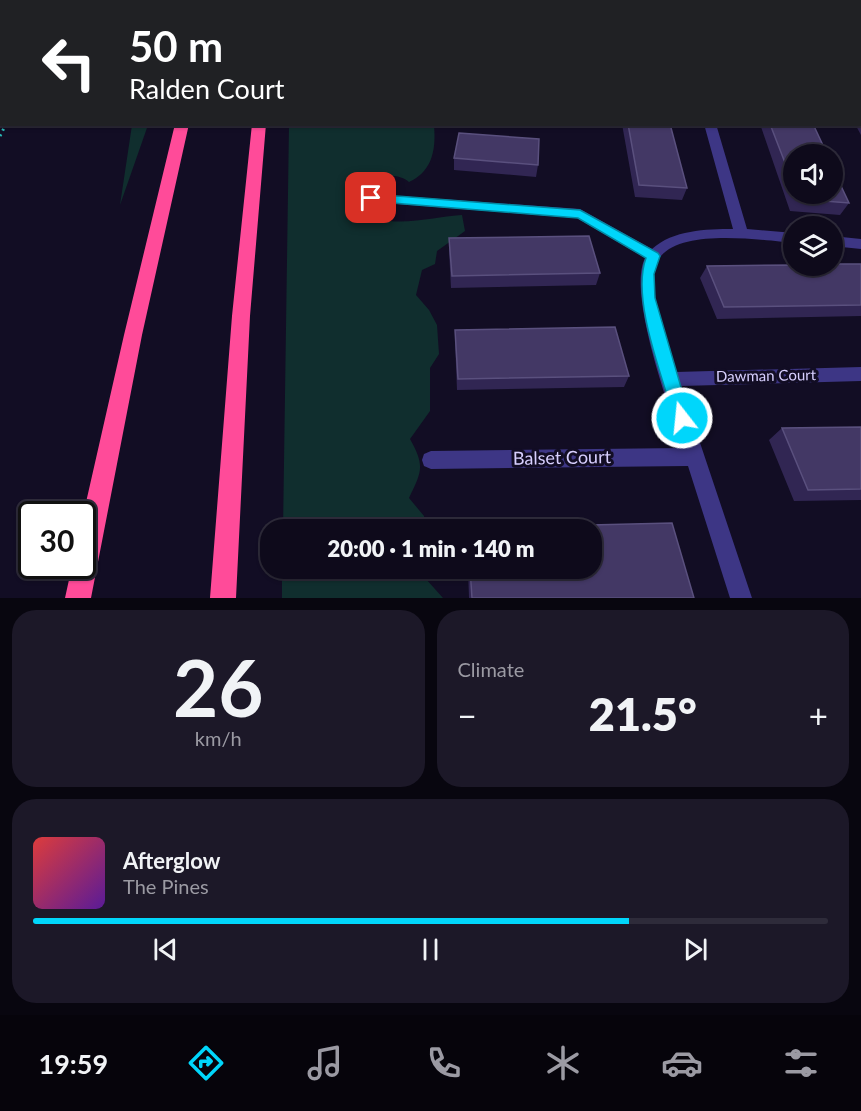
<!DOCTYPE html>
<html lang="en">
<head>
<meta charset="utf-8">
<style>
	:root { --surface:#0e0a1b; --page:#1c1828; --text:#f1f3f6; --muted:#9b9aa3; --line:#2e2b3a; --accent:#00d6fb }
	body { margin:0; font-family:Lato,sans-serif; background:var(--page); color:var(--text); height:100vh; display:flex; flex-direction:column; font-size:22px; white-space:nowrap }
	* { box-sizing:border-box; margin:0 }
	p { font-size:20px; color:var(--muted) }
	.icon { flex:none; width:33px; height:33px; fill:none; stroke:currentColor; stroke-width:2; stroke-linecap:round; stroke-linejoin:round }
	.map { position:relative; height:598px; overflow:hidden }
	.sheet { display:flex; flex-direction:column; gap:12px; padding:12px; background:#08060f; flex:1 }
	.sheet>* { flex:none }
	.guide { position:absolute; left:0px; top:0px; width:861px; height:126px; box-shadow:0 2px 4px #0004,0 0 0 2px var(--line); background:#202124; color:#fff; overflow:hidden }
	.controls { position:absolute; left:783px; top:144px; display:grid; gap:12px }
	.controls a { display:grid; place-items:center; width:60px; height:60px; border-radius:50%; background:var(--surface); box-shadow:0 2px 4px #0004,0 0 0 2px var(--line); font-size:30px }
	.speed { position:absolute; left:18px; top:501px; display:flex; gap:12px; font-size:30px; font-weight:700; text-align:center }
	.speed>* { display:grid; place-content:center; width:78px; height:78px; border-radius:50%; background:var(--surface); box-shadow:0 2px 4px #0004,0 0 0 2px var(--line); line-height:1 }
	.speed .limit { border:3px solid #111; border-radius:9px; background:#fff; color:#111 }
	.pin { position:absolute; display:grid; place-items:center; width:51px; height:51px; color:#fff; margin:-26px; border-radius:12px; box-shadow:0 3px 9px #0006 }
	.me { position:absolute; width:66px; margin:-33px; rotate:344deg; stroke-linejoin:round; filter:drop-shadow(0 0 4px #0008) }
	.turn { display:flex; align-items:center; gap:21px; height:126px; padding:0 30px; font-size:27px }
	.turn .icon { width:78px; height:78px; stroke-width:2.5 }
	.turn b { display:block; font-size:42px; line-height:51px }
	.big { font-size:45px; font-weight:800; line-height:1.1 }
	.sheet .tile { flex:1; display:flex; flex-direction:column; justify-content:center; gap:9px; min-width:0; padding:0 21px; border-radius:24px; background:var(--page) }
	.sheet .dial { align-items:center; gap:0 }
	.dial b { font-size:78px; line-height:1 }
	.song { display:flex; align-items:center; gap:18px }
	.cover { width:72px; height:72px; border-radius:9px; background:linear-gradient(135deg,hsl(0 70% 55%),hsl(270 70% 35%)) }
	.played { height:6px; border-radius:3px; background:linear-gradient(90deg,var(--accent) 75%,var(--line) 75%) }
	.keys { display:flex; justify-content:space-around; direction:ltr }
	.heat { display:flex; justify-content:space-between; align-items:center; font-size:33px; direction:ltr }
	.sheet .tiles { flex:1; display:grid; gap:12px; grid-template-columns:1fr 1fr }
	.tile:last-child { grid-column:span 2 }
	.trip { position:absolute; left:260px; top:519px; width:342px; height:60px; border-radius:24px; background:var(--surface); box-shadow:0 2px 4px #0004,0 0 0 2px var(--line); font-weight:800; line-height:60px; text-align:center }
	.dock { display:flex; height:96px; justify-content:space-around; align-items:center; background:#06040b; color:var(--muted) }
	.dock .icon { width:42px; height:42px }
	.dock .on { color:var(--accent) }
	.dock b { font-size:27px; color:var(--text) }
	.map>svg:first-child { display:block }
	.green { fill:#102e2e }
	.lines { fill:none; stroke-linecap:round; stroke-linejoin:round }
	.path-far1 { stroke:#2ab9b7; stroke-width:2; stroke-dasharray:2 3; stroke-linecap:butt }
	.path { stroke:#2ab9b7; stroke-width:3; stroke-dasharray:2 4; stroke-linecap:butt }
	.street { fill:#3d3685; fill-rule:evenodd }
	.highway { fill:#ff4b99; fill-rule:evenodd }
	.wall { fill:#312653 }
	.building { fill:#433865; stroke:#5a507e; stroke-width:1.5 }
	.route { fill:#00d6fb; stroke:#008ba3; stroke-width:1.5 }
	.labels { text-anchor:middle; stroke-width:6; stroke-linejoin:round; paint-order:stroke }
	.street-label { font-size:15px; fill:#d8d0ff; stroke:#120d24 }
	.near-street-label { font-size:18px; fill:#d8d0ff; stroke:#120d24 }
</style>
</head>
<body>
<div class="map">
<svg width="861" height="598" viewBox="0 0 861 598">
	<rect width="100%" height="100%" fill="#120d24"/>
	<path class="green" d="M301,0H861V35L860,2Z
		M132,125H148L120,205Z
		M289,125H434C436,149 433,171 409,182C397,171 376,177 364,184V192L355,200C371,236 433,216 462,215L465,231L437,251L435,264L422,270L416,295L429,310L437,325L439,354L430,368V411L410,439C425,466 422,471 409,498L424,516V529L283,530Z
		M282,569H417L443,598H282Z"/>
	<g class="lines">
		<path class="path-far1" d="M114,2L116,0"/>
		<path class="path" d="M0,136L6,124"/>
		<path class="street" d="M704,124H716L747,229L794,233V243C760,240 678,227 658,260C644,283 669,348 676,372L861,367V381L681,386L752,598H730L688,466L431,469L424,466L422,460L424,454L431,451L682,448C670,408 627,294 645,258L577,218L371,202L365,198L371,194L580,209L652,249C673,230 706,229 733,229Z
			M832,236L861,239V249L832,246Z"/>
		<path class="highway" d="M212,0H222L211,2Z
			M270,0H280V2H270Z
			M175,124H189L142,335L91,598H65L72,566H82V520L124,335Z
			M252,124H266L250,316L236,598H210L232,316Z"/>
	</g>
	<path class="wall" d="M0,0H22L23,2H2V15H0Z
		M860,108H861V135L855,124H860Z
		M565,124H585L584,126Z
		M622,124H670L687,188L682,200L635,197Z
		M760,124H813L794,154V194H832L849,203L840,215L790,211Z
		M454,158L538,165L536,177L454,170Z
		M449,238L600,273L596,285L451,288L449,250Z
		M861,264V316L717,319L700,278L707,266Z
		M455,330L629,376L624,387L457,390L455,341Z
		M861,427V500L794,501L769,440L782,428Z
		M468,568H591L694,598H469Z"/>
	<path class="building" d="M0,0H20L19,2H2V6L0,7Z
		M628,124H670L687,188L639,185Z
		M770,124H813L827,154H794V186Z
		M459,133L539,139L538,165L454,158Z
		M832,167L849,203L798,199L796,194H832Z
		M589,236L600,273L452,276L449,238Z
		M832,264H861V305L724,307L707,266L794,265L832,266Z
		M615,327L629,376L458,379L455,330Z
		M861,427V489L808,490L782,428Z
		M672,523L694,598H472L470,568H591V530H467V528Z"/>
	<path class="route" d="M371,194L580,210L658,253L660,256L654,274L655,298L690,418L688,423L682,425L676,423L674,418C662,375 631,299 646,258L578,218L367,201L365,198Z"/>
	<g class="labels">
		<g class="street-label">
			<text transform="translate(766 376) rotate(-1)" y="5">Dawman Court</text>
		</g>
		<g class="near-street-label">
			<text transform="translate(562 458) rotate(-1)" y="6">Balset Court</text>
		</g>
	</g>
</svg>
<div class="controls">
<a><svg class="icon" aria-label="sound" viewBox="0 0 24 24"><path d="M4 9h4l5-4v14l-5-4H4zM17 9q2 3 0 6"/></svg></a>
<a><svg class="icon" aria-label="layers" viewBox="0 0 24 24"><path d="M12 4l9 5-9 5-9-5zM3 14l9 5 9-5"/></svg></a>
</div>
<div class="speed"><div class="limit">30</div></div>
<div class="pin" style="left:371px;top:198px;background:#d93025"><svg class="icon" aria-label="arrive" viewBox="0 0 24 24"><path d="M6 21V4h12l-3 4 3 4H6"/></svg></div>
<svg class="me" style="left:682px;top:418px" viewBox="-20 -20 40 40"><circle r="17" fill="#00d6fb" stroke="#fff" stroke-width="3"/><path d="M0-11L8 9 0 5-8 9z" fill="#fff"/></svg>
<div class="trip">20:00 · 1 min · 140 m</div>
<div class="guide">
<div class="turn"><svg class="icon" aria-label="left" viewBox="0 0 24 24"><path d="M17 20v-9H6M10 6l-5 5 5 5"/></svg><div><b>50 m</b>Ralden Court</div></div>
</div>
</div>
<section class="sheet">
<div class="tiles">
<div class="tile dial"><b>26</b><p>km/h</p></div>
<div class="tile"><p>Climate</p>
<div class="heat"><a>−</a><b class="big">21.5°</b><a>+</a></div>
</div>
<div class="tile">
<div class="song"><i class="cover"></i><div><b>Afterglow</b><p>The Pines</p></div></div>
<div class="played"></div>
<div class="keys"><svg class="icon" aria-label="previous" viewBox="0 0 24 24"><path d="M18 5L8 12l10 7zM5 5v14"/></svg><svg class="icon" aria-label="pause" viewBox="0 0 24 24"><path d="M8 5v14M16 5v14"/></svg><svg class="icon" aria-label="next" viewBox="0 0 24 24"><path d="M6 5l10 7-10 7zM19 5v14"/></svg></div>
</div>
</div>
</section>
<nav class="dock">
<b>19:59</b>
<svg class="icon on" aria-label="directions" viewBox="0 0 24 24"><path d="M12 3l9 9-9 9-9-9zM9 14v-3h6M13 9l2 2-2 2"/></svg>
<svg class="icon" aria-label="music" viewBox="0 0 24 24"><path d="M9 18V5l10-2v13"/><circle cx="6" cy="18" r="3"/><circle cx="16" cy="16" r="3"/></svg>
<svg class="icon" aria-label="phone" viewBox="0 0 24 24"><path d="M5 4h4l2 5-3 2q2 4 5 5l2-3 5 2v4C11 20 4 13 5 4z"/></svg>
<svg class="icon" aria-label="climate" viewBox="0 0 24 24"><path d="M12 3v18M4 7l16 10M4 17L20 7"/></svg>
<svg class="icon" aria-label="car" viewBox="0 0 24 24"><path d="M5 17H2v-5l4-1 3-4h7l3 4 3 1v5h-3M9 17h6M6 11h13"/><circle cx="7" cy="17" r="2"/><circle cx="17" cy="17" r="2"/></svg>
<svg class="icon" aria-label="filters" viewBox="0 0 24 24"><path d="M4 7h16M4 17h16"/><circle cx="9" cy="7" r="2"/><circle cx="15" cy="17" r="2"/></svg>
</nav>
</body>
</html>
